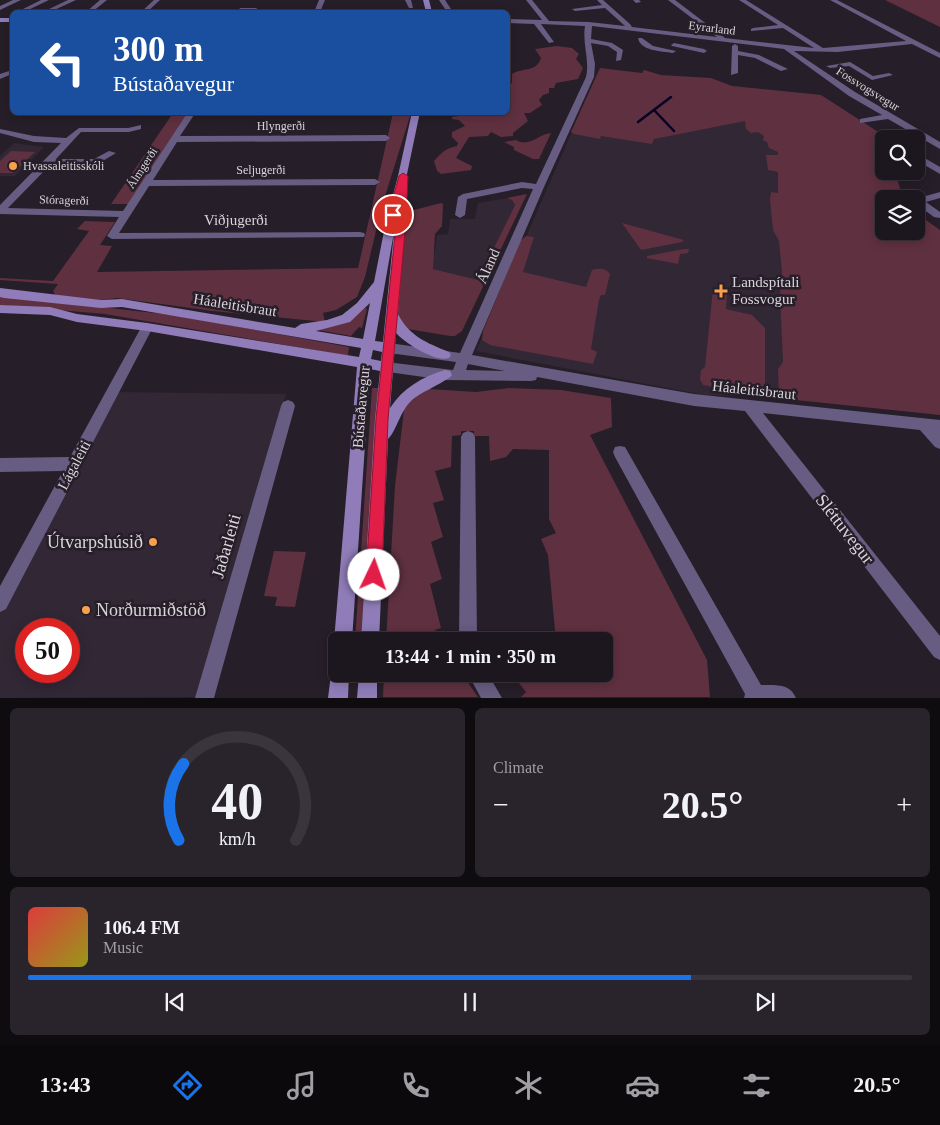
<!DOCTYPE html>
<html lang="en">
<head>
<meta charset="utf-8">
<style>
	:root { --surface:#1c161e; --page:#29232b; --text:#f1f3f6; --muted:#a09fa4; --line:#3a353c; --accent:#1a73e8 }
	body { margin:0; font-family:Georgia,serif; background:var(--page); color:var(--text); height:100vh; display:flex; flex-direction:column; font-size:19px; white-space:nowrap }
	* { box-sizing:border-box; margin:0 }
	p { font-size:16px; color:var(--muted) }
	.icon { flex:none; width:28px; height:28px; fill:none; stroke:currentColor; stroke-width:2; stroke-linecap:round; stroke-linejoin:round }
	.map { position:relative; height:698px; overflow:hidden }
	.panel { display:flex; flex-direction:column; gap:10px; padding:10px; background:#0f0c10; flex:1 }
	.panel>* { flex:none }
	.hud { position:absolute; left:10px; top:10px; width:500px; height:105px; border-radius:8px; box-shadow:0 2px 12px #0003,0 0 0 1px var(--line); background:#1a4fa0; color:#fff; overflow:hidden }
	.fabs { position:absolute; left:875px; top:130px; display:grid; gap:10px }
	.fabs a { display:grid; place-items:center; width:50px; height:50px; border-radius:8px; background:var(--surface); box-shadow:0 2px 12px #0003,0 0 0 1px var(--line); font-size:25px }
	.speed { position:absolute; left:15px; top:618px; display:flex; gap:10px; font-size:25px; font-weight:700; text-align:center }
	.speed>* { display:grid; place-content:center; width:65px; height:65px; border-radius:50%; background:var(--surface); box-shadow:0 2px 12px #0003,0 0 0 1px var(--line); line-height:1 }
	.speed .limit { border:8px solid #d22; background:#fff; color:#111 }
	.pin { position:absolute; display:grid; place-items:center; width:42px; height:42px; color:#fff; margin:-21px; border:2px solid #fff; border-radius:50%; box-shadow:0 1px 5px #0007 }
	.me { position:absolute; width:55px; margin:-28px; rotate:3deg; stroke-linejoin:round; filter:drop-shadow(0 0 4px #0008) }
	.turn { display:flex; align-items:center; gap:18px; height:105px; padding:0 20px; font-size:22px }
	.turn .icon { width:65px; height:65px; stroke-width:2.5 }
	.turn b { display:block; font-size:35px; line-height:42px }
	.big { font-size:38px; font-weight:700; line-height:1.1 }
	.panel .widget { flex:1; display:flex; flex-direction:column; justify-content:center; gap:8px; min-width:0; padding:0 18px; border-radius:8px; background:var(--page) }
	.panel .dial { align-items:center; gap:0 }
	.dial svg { height:130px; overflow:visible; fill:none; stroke:var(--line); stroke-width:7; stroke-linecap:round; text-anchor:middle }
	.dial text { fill:var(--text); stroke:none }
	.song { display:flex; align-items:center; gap:15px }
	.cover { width:60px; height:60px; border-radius:8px; background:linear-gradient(135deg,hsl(0 70% 55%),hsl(60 70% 35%)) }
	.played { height:5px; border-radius:2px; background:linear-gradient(90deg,var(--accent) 75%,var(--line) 75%) }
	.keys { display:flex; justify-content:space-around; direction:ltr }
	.heat { display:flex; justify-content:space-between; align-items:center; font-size:28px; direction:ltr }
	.panel .tiles { flex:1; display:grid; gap:10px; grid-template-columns:1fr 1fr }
	.widget:last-child { grid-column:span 2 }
	.trip { position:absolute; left:328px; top:632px; width:285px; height:50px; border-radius:8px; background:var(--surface); box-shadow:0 2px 12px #0003,0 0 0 1px var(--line); font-weight:700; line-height:50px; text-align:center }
	.tabs { display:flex; height:80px; justify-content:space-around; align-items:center; background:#0b090c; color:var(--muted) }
	.tabs .icon { width:35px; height:35px }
	.tabs .on { color:var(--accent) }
	.tabs b { font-size:22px; color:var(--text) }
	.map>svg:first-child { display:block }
	.built { fill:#322735; fill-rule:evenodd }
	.green { fill:#5f3040 }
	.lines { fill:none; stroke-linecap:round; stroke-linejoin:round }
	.stream { stroke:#060226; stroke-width:2.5 }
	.minor { fill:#675c81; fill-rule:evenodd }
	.secondary { fill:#8f7cb8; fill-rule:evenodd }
	.route { fill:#e11d48; stroke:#92132f }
	.poi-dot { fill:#f9a04d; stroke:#261e28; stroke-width:2 }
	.labels { text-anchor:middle; stroke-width:5; stroke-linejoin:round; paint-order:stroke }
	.far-street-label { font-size:12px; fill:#dad5dc; stroke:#261e28 }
	.far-poi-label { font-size:12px; fill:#dad5dc; stroke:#261e28; text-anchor:start }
	.street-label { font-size:15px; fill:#dad5dc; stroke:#261e28 }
	.poi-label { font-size:15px; fill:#dad5dc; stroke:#261e28; text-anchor:start }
	.near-street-label { font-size:18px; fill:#dad5dc; stroke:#261e28 }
	.near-poi-label { font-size:18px; fill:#dad5dc; stroke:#261e28; text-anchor:end }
</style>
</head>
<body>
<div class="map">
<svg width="940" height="698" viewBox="0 0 940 698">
	<rect width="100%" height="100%" fill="#261e28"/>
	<path class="built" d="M599,70L611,74L821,95L886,137L887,139H884V171H895L903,199H884V231H916V213L940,230L785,397L704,395L476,351Z
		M14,143L44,147L15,176H0V156Z
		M507,198L512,200L515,205L478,280L433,269V256H434L437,235L448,234L450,219H475L478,203Z
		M115,392L286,394L201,697L0,698V604ZM26,629H69V671H26Z"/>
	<path class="green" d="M885,0H940V27Z
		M557,46L572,48L579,54L576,59L583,68L578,79L556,83L554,88H549V93L543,95L539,100L542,105L530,113H524L528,121L513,133V136L501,137L491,132L488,136L469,137L456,158L472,166L471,170L441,174L437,171L434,161C441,153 446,148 457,146L458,143L452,137V132L465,126L459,120L452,119V117L480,113L508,112V87L512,83V74C523,67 536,73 541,58L535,49Z
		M600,68L642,73L644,70L661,75L711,78L732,86L821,95L886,137L887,139H884V171H895L903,199H884V231H916V213L940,230V415L786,399L779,394L778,369L783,362L780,294L782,271L779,241L773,230L770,200L771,192L778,193V172L768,170L766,155H778V152L769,148L767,142L763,140L764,136L758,132L751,133L746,129L745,121L654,139L652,144L601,136L600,139L574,134L571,132Z
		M85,113H190L129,204H111L173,113Z
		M393,113H411L382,206L365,277L357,297L336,310L323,313L325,322L213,311L117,298L99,300L56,296L53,291L58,284L0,280V278L53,281L89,231L77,229L85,221L115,222L100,245L112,246L97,272L358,268Z
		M551,133L539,159H533L514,150V147L504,142L516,140C530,148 538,134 551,133Z
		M11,151L35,152L13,173H0V161Z
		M527,194L462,331L455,336H450L402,328L396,311L403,216L409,215L410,211L441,203L443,204L442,226L435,234L433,269L478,280L515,205L512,200L507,198Z
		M622,223L684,240L682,242L641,250Z
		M526,236L534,237L523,272L586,287L592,270C599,268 606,268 610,274L605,295H601L599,300L591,349L597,352L593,364L490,345L482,340L483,331L520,241Z
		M684,249H689L688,253L680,254L678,264L647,258V256Z
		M713,289L727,292L726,309L752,315L765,328V397L703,385L700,379L701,370L705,367Z
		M0,296L173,315L349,347L348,356L105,314L0,305Z
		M365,308L367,309L362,328L359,327L351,336L318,330L349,322Z
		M372,388H379L369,615L367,641H355Z
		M509,388L561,390L611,398L612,427L590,435L707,660L710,697H521L526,692L512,674H604V641H556L548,555L541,539L556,533L549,519V450L513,449L506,457L490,461L489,436H474V431H461V435L452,436L451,467L435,471L444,500L433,503L443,537L431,542L442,579L430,584L441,628L435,630L438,641H386L395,486L405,401L429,389L476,392Z
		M274,551L306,552L295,607L275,606L277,597L264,596Z
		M384,674H462L478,697H383Z"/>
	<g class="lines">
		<path class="stream" d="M654,110L674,131
			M638,122L671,97"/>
		<path class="minor" d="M13,0H21L0,10V6Z
			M41,0H49L26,11L21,10Z
			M68,0H76L52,11L47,10Z
			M100,0H107L92,12H86Z
			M154,0H160L147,12H141Z
			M319,0H325L320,12H314Z
			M405,0H411L413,8H409Z
			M439,0H445L453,12H447Z
			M526,0H532L549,21L589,22L625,26L605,8L575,11L572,9L602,5L597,0H603L630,24L632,27L717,37L668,0H675L725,38L814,48L783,28L751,31V29L753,28L778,25L739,0H746L823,48L906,41L830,0H837L940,53V58L912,44L838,52L794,51L855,92L940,142V149L888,119L860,123V119L882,115L849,96L784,49L592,26L591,39L612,43L623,50L621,60L616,61L617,52L608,46L591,43L595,64L594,77L544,187L472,355L694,394L940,420V449L935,447L920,430L763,413L940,636V660L934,657L745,411L694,406L537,377L536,380L531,381L445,380L381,371L380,367L381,363L386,362L453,370L456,362L389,353L385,351L383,348L385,345L389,343L460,353L533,189L522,188L467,199L465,215L460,218L455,215L458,197L463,194L522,182L536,184L586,77C590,60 582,43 585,26L541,24L554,42L549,43L534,24L508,23V19L542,20ZM468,364L505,371L466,370Z
			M633,0H639L641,2L636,3Z
			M240,8H256L259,10L256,12L238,11Z
			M638,38H642L653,46L676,51L673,53C661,51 640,51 638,38Z
			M674,43L704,49L707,51L704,53L672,46L671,45Z
			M735,44L738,46V51L759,55L788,69L781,71L755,58L738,55V73L731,75L732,46Z
			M850,62L873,76L889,73L893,75L872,80L849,66L830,68L826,66Z
			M12,70V74L0,79V74Z
			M188,112H196L180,136L386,135L390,138L386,141L177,142L153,180L375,179L380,182L375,185L149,186L119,233L360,232L364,233L365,235L364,237L112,239L107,236L119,217L0,214V205L61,143L34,142L0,133V129L34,136L66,138L79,128H128L141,125V129L129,132H81L56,159H94L109,151L116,153L96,165L51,164L8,208L123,211Z
			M916,153L940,167V174L916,160Z
			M940,192V198L926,202L940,212V218L934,217L916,204L915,199Z
			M147,323L153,327L6,609L0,612V586L63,471L0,472V458L70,457L143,324Z
			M288,400L293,402L295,406L214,698H195L281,406L283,402Z
			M468,431L473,433L475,437L477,641H459L461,437L463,433Z
			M620,446L625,447L761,685C775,685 790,683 796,698H744L745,694L615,457L613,452L615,447Z
			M468,674H488L502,698H481Z"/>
		<path class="secondary" d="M423,0H429L432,12H426Z
			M0,18H12V22H0Z
			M412,112H420L402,198L407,201L398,314C409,336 427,343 449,352L451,355L449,358C436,363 405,343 396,333L390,408C403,388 422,377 445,370L450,371L452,375C448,381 421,392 412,400C400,411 396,432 388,439L379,641H361L375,419L380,371L370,369L352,641H336V647L334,641L357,367L147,331L77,322L50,315L0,313V305L50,307L77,314L147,323L359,357L361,348L122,307L101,308L4,298L0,297V288L101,300L122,299L295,328L301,324L327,320L342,315L357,303L374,282L386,221L398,176ZM394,232L383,342L375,341ZM370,303L363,339L316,331L350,322ZM373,350L382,352L381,361L371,359Z
			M336,666V674H349L348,698H328L331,674L333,667Z
			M359,674H377V698H357Z"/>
	</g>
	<path class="route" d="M403,173L408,176L406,221L388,419L382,575L379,580L374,582L369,580L366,575L376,419L397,216L393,218L388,215L399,176Z"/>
	<g class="poi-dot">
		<circle cx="13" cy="166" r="5"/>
		<path d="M718.5 283.5h5v5h5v5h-5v5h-5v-5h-5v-5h5z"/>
		<circle cx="153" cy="542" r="5"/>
		<circle cx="86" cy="610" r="5"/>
	</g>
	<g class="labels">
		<g class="far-street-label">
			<text transform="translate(712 28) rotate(7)" y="4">Eyrarland</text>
			<text transform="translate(868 89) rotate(32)" y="4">Fossvogsvegur</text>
			<text x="281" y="130">Hlyngerði</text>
			<text transform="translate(142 168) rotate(-57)" y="4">Álmgerði</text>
			<text x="261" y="174">Seljugerði</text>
			<text transform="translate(64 200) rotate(2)" y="4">Stóragerði</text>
		</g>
		<g class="far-poi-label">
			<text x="23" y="170">Hvassaleitisskóli</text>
		</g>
		<g class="street-label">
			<text x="236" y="225">Viðjugerði</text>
			<text transform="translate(488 266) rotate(-66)" y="5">Áland</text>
			<text transform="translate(235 305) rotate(9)" y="5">Háaleitisbraut</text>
			<text transform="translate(754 390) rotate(6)" y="5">Háaleitisbraut</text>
			<text transform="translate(361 407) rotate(-85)" y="5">Bústaðavegur</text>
			<text transform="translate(74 465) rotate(-62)" y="5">Lágaleiti</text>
		</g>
		<g class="poi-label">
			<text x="732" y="287">Landspítali<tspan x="732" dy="17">Fossvogur</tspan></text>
		</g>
		<g class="near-street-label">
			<text transform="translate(845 529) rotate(52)" y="6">Sléttuvegur</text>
			<text transform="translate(226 546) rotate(-74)" y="6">Jaðarleiti</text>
		</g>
		<g class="near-poi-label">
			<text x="143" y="548">Útvarpshúsið</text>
			<text x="96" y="616" text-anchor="start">Norðurmiðstöð</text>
		</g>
	</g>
</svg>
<div class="fabs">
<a><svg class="icon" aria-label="search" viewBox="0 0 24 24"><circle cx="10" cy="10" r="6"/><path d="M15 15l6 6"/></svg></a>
<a><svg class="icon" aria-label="layers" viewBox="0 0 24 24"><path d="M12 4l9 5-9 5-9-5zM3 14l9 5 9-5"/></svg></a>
</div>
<div class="speed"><div class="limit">50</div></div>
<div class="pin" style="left:393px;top:215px;background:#d93025"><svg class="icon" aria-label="arrive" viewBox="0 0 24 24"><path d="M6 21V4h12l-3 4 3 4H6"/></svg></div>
<svg class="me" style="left:374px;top:575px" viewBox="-20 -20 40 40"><circle r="19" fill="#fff"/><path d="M0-13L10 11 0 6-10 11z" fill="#e11d48"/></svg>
<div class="trip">13:44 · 1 min · 350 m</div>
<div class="hud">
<div class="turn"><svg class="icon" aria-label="left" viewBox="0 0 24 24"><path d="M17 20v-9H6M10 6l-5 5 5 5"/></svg><div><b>300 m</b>Bústaðavegur</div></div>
</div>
</div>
<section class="panel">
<div class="tiles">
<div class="widget dial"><svg viewBox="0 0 100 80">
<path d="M14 69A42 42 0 1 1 86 69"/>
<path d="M14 69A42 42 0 0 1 17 22" stroke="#1a73e8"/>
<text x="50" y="56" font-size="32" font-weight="700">40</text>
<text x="50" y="72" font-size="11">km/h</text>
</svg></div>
<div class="widget"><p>Climate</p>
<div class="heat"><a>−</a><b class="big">20.5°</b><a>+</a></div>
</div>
<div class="widget">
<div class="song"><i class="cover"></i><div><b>106.4 FM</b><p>Music</p></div></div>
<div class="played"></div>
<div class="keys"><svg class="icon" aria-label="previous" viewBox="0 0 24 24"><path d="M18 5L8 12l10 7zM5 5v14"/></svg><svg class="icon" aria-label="pause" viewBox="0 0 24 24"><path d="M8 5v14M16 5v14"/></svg><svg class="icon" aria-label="next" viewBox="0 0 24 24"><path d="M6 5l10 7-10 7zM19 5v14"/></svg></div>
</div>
</div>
</section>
<nav class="tabs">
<b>13:43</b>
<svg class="icon on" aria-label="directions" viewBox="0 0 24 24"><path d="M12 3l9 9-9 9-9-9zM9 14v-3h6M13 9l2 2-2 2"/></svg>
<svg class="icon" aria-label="music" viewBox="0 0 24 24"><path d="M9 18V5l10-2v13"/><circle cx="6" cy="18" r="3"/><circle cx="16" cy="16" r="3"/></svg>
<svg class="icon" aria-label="phone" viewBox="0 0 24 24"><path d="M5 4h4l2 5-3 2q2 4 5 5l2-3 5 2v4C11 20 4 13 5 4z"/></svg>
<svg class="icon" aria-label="climate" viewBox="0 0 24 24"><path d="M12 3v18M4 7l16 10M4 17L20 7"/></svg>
<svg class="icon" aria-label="car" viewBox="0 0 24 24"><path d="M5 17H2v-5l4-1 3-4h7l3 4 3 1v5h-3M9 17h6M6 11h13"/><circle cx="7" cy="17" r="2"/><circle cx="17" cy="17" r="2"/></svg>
<svg class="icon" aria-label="filters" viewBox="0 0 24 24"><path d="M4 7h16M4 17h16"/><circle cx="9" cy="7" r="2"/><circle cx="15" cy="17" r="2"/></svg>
<b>20.5°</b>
</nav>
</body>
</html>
